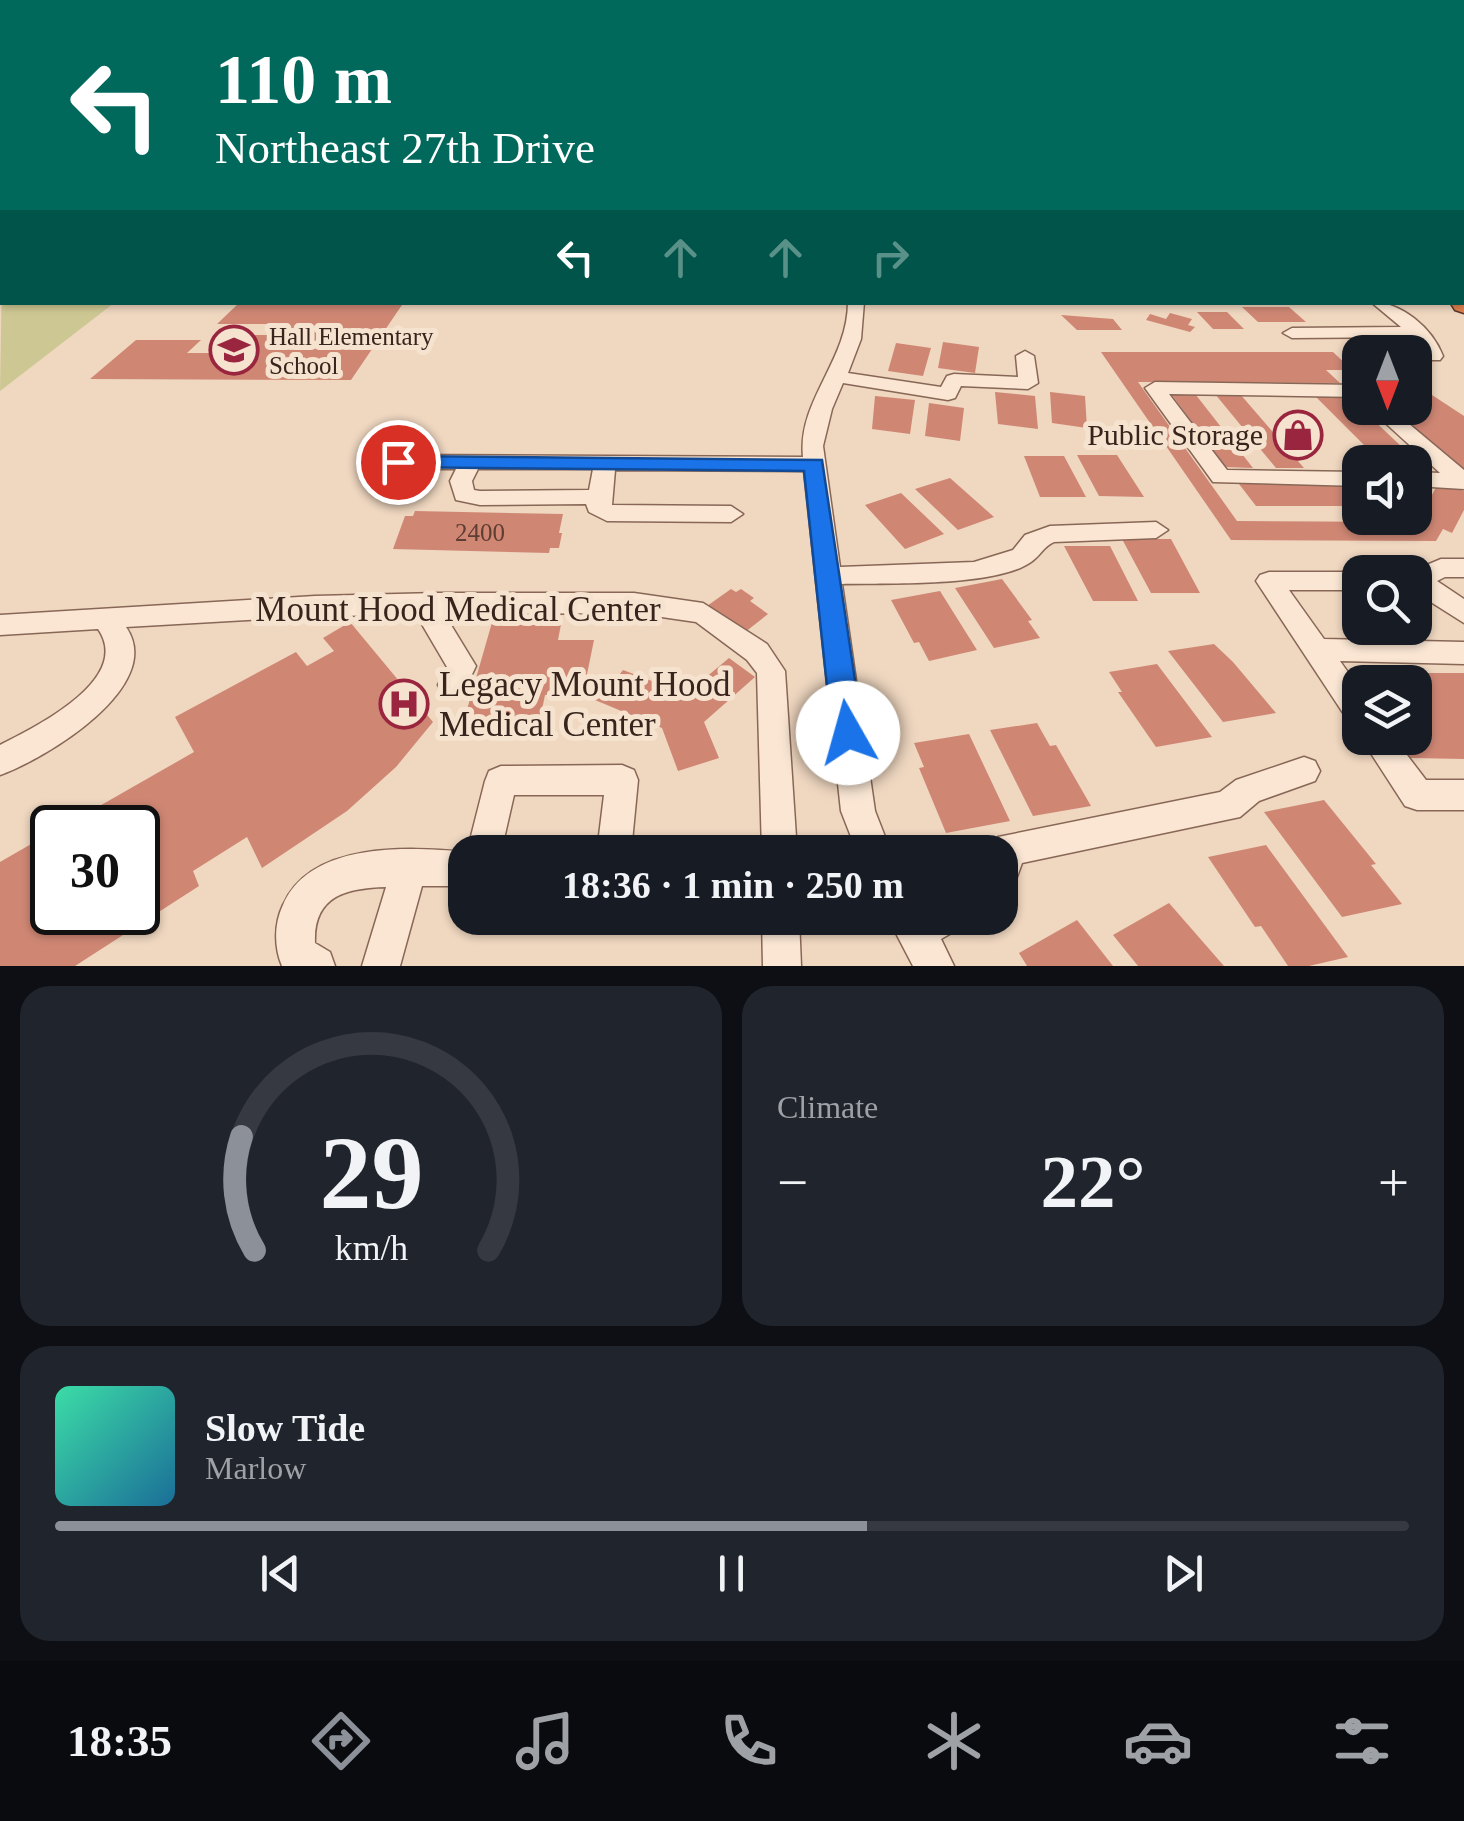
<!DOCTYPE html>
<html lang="en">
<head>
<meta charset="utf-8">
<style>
	:root { --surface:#171b24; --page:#20242c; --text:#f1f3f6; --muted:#9ea1a6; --line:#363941; --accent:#8c9099 }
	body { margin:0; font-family:"Times New Roman",serif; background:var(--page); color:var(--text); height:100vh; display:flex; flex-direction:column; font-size:38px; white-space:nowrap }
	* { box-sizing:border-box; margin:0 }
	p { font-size:32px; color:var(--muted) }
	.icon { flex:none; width:55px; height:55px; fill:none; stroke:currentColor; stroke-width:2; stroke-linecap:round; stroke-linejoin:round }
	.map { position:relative; height:966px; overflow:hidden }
	.side { display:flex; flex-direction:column; gap:20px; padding:20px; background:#0d0f14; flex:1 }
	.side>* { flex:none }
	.hud { position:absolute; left:0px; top:0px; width:1465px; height:305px; box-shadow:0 2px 8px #0004; background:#00695c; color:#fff; overflow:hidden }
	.needle { width:65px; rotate:180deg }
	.controls { position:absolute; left:1342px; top:335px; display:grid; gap:20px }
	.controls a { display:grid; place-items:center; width:90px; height:90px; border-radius:20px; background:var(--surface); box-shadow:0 2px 8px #0004; font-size:50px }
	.speed { position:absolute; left:30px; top:805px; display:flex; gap:20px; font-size:50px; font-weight:700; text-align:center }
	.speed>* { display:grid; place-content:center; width:130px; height:130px; border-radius:50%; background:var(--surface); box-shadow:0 2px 8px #0004; line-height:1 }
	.speed .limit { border:5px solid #111; border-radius:15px; background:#fff; color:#111 }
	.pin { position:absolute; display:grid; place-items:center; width:85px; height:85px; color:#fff; margin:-42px; border:5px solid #fff; border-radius:50%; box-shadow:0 2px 10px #0007 }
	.me { position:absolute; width:110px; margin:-55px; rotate:353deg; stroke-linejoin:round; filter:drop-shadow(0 0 8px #0008) }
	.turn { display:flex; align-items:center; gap:35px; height:210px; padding:0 50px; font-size:45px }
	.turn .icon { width:130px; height:130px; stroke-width:2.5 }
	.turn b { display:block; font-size:70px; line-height:85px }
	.lanes { display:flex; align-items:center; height:95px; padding:0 50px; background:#0003; justify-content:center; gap:50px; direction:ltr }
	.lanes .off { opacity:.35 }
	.big { font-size:75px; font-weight:800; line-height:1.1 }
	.side .widget { flex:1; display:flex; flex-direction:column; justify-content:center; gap:15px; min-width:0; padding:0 35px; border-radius:30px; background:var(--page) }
	.side .dial { align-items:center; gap:0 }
	.dial svg { height:260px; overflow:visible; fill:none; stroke:var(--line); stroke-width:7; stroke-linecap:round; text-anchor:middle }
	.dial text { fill:var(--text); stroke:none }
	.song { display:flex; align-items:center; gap:30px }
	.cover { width:120px; height:120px; border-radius:15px; background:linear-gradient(135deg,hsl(160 70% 55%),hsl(200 70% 35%)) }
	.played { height:10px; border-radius:5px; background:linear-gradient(90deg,var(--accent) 60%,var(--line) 60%) }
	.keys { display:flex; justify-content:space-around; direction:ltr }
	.heat { display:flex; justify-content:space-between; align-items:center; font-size:55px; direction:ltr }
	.side .tiles { flex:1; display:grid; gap:20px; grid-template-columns:1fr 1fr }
	.widget:last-child { grid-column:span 2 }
	.trip { position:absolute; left:448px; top:835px; width:570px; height:100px; border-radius:30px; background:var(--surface); box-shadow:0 2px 8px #0004; font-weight:800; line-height:100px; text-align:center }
	.dock { display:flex; height:160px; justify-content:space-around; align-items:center; background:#090b0e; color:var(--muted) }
	.dock .icon { width:70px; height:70px }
	.dock .selected { color:var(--accent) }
	.dock b { font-size:45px; color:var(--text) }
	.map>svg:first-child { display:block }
	.green { fill:#cdc893 }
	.building { fill:#cf8774 }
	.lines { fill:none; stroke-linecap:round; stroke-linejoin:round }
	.minor-casing { stroke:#886757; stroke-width:3 }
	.highway-casing { stroke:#56372c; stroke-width:3 }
	.minor { fill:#fae6d3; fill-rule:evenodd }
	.highway { fill:#e2814d; fill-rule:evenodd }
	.route { fill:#1a73e8; stroke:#114b97; stroke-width:2.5 }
	.labels { text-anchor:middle; stroke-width:10; stroke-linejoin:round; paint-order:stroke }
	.far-poi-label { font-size:25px; fill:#38241c; stroke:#f6e3cf; text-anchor:start }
	.number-label { font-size:25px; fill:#5e3d32 }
	.poi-label { font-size:30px; fill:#38241c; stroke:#f6e3cf; text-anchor:end }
	.near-street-label { font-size:35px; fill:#38241c; stroke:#f6e3cf }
	.near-poi-label { font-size:35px; fill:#38241c; stroke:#f6e3cf; text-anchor:start }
</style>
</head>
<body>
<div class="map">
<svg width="1464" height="966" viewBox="0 0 1464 966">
	<rect width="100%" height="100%" fill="#efd7c0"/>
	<path class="green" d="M2,272V302L114,303L0,391Z"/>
	<path class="building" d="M240,302H404L351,380L90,379L136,340H201L187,353H211L219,345H241L251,335H272L281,324H217Z
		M1242,307H1289L1306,322H1258Z
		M1197,312H1227L1244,329H1213Z
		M1170,313L1192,319L1188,325L1195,327L1190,332L1146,320L1150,314L1166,319Z
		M1061,315L1113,319L1122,330H1077Z
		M943,342L979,347L975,373L938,368Z
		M896,343L931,348L923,376L888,371Z
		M1101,352H1333L1352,370H1326L1340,383L1138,382L1237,521L1417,522L1439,482L1464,491V510L1452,533L1443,529L1436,541L1231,540Z
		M995,392L1035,396L1038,429L998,424Z
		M1050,392L1085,396L1087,428L1052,423Z
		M1215,394H1240L1304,468H1276Z
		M1313,394H1346L1423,467H1415V462H1381Z
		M1172,395H1196L1253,468L1225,467Z
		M1415,395H1432L1464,416V469H1452L1385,408H1415Z
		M875,396L915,400L910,434L872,429Z
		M929,403L964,408L960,441L925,436Z
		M1077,455H1117L1144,497L1099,496Z
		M1024,456H1064L1086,497H1040Z
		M950,478L994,517L958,530L915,489Z
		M1239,484H1360V506H1256Z
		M901,493L944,534L905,549L865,505Z
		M415,511L563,514L559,533H562L559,548H550L549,553L393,549L405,516H413Z
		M1122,539H1171L1200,593H1151Z
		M1064,546H1110L1138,601H1093Z
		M1002,579L1032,620L1028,621L1040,638L994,648L955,588Z
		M731,589L736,592L741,589L754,598L750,601L768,614L744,633L707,606Z
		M940,591L977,650L929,661L919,642L914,643L891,600Z
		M493,619H562L558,640H594L585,684L606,692L623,670L686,694L729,658L755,677L704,722L719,758L678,771L662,728L583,695H545L540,719L464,720Z
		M350,622L433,722L396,767L347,811L262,868L247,837L193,871L199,886L75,966H0V862L52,832V912H138V828H61L194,752L175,717L296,652L307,666L334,651L323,638Z
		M1214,644L1233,662L1276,713L1223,722L1168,651Z
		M1157,664L1212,737L1156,747L1118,692H1122L1109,672Z
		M1352,673H1464V759L1411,758L1396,738H1415V682H1359Z
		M1037,723L1050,746L1056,745L1091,806L1033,816L990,730Z
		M969,734L1010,821L946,833L919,768L924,767L914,743Z
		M1324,800L1376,864L1371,865L1402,904L1342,917L1264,812Z
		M1266,845L1348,957L1309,966H1288L1261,926L1255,927L1208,857Z
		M1169,903L1224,966H1138L1113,935Z
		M1077,920L1113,966H1027L1019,953Z"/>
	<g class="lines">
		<g class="minor-casing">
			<path id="minor" d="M0,189H2V197H0Z
				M1462,206H1464V214H1462Z
				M848,302H864L861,339L848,373L941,387L947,376L954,374L1018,377L1016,356L1025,351L1034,356L1038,383L1028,389L961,386L955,398L948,400L843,383L832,409L823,446L840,567L974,562L1013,550L1025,535L1050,526L1156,522L1168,530L1156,538L1054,542C1043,547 1041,555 1031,562C996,587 887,583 842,584L875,811L891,852H857L841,811L804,471L615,470L612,505L731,506L743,514L731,522L607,521L589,512L586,504L480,505L456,500L450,481L456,469H398L387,462L398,455L803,457C797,401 848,361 848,302ZM478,469H593L589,490L480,491L474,490L472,481Z
				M1371,302C1402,302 1432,328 1443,356L1440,360H1428L1415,337L1292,338L1283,333L1292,328L1401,327Z
				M1155,382L1360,385V397L1169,394L1227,470L1360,472V486L1213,482L1145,388Z
				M1369,408H1390L1464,470V489L1415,486V472L1440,473Z
				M1441,559H1464V577H1445L1437,581L1464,599V623L1415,592V572H1410Z
				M1269,572H1362L1360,590H1289L1324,639L1464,642V664L1340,661L1360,689V726L1349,722L1256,581L1260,575Z
				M438,593H634L703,603L767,644L785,671L797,852H762L757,673L747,660L696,622L634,613L449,614L448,620L476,666L463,693L453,697L443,693L438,685L447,667L420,621L422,615L315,616L126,627C167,686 45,759 0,775V745C37,726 133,679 98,629L0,635V615L315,596Z
				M1361,738H1394L1426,780H1464V810H1417L1405,806Z
				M1304,757L1315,761L1320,771L1315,781L1259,801L1240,817L1022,863L1013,888L1000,894V852H991L998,837L1220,792L1236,780Z
				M622,765L634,770L638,780L631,852H597L604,795H514L501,852H465V886H422L400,966H362L386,887C346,888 313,896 315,943L330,952L335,966H282C274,947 274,924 283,905C311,841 408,847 467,852L485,781L489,771L501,766Z
				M762,918H799L801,966H763Z
				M888,918H960L955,931L941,939L954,966H913Z"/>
		</g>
		<g class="highway-casing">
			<path id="highway" d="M1462,294L1464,295V313L1455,310L1450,302H1462Z"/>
		</g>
		<use href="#minor" class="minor"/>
		<use href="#highway" class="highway"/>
	</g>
	<linearGradient id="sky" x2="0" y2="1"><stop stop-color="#8cb9d2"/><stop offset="0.55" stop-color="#f8ede3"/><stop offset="1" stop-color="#f8ede3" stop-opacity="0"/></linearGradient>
	<rect width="1464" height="302" fill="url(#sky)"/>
	<path class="route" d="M398,456L822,460L863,733L859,742L848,746L837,742L832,733L804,471L391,467L387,462Z"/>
	<defs>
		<g id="school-ring" transform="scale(2.5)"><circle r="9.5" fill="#f6e3cf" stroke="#99253e" stroke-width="1.5"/><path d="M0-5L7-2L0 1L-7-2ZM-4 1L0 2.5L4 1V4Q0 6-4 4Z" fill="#99253e"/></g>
		<g id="shop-ring" transform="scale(2.5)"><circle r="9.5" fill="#f6e3cf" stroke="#99253e" stroke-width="1.5"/><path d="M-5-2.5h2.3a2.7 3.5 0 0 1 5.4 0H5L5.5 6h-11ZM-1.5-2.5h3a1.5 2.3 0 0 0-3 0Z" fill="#99253e"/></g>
		<g id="hospital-ring" transform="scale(2.5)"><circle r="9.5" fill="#f6e3cf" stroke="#99253e" stroke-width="1.5"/><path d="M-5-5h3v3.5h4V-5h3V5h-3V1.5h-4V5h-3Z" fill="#99253e"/></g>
	</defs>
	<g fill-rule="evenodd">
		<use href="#school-ring" x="234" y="350"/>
		<use href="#shop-ring" x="1298" y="435"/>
		<use href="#hospital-ring" x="404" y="704"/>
	</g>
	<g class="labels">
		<g class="far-poi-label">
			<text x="269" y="345">Hall Elementary<tspan x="269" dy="29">School</tspan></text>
		</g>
		<g class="number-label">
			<text x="480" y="541">2400</text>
		</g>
		<g class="poi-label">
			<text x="1263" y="445">Public Storage</text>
		</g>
		<g class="near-street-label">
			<text x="458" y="621">Mount Hood Medical Center</text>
		</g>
		<g class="near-poi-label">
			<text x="439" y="696">Legacy Mount Hood<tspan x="439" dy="40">Medical Center</tspan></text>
		</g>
	</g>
</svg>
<div class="controls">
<a><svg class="needle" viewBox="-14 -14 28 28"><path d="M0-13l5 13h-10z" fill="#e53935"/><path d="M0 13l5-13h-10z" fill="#9ea1a6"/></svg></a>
<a><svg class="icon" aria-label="sound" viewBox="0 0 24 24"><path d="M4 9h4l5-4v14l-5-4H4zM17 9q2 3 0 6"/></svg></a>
<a><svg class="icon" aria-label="search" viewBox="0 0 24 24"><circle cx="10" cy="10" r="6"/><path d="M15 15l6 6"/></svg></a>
<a><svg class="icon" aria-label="layers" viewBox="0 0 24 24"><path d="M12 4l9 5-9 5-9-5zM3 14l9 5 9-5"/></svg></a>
</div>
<div class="speed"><div class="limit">30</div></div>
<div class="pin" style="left:398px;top:462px;background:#d93025"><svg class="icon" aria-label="arrive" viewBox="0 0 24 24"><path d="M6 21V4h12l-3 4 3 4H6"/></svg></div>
<svg class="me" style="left:848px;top:733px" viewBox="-20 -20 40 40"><circle r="19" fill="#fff"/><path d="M0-13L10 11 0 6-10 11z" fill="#1a73e8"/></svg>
<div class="trip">18:36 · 1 min · 250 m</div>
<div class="hud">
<div class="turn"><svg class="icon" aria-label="left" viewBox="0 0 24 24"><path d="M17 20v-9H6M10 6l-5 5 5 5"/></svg><div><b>110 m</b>Northeast 27th Drive</div></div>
<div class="lanes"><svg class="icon" aria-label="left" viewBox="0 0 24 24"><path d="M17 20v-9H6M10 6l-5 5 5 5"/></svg><svg class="icon off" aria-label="ahead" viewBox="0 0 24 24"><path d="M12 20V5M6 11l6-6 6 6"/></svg><svg class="icon off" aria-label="ahead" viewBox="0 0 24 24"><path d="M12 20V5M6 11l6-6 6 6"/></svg><svg class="icon off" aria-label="right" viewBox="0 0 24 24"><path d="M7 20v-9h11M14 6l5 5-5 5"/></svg></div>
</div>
</div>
<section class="side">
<div class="tiles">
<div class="widget dial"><svg viewBox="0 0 100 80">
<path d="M14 69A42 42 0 1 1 86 69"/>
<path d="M14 69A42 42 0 0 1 10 34" stroke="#8c9099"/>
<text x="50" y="56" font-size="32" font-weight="700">29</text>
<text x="50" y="72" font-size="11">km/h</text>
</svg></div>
<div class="widget"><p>Climate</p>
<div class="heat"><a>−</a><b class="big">22°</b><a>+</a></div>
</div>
<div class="widget">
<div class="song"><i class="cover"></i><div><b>Slow Tide</b><p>Marlow</p></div></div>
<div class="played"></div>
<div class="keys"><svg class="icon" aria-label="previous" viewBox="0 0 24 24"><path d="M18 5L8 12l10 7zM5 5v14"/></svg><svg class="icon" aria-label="pause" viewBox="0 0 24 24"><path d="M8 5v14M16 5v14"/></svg><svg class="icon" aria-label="next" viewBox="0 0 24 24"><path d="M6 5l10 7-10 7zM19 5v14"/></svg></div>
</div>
</div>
</section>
<nav class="dock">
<b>18:35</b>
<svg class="icon selected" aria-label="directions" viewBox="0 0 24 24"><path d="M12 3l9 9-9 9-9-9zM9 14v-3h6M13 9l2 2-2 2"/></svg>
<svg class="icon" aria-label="music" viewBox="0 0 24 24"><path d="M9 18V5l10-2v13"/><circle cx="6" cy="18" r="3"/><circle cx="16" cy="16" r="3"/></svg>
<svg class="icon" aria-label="phone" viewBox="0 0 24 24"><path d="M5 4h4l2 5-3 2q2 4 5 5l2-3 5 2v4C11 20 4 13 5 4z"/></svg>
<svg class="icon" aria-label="climate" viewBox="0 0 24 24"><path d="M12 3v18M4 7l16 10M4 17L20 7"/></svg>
<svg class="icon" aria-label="car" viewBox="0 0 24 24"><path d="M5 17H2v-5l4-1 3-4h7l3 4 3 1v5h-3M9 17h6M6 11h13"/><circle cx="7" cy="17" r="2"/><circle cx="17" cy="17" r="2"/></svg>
<svg class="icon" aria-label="filters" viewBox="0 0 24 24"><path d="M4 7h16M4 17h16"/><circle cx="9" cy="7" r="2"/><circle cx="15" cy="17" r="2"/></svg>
</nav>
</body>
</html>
